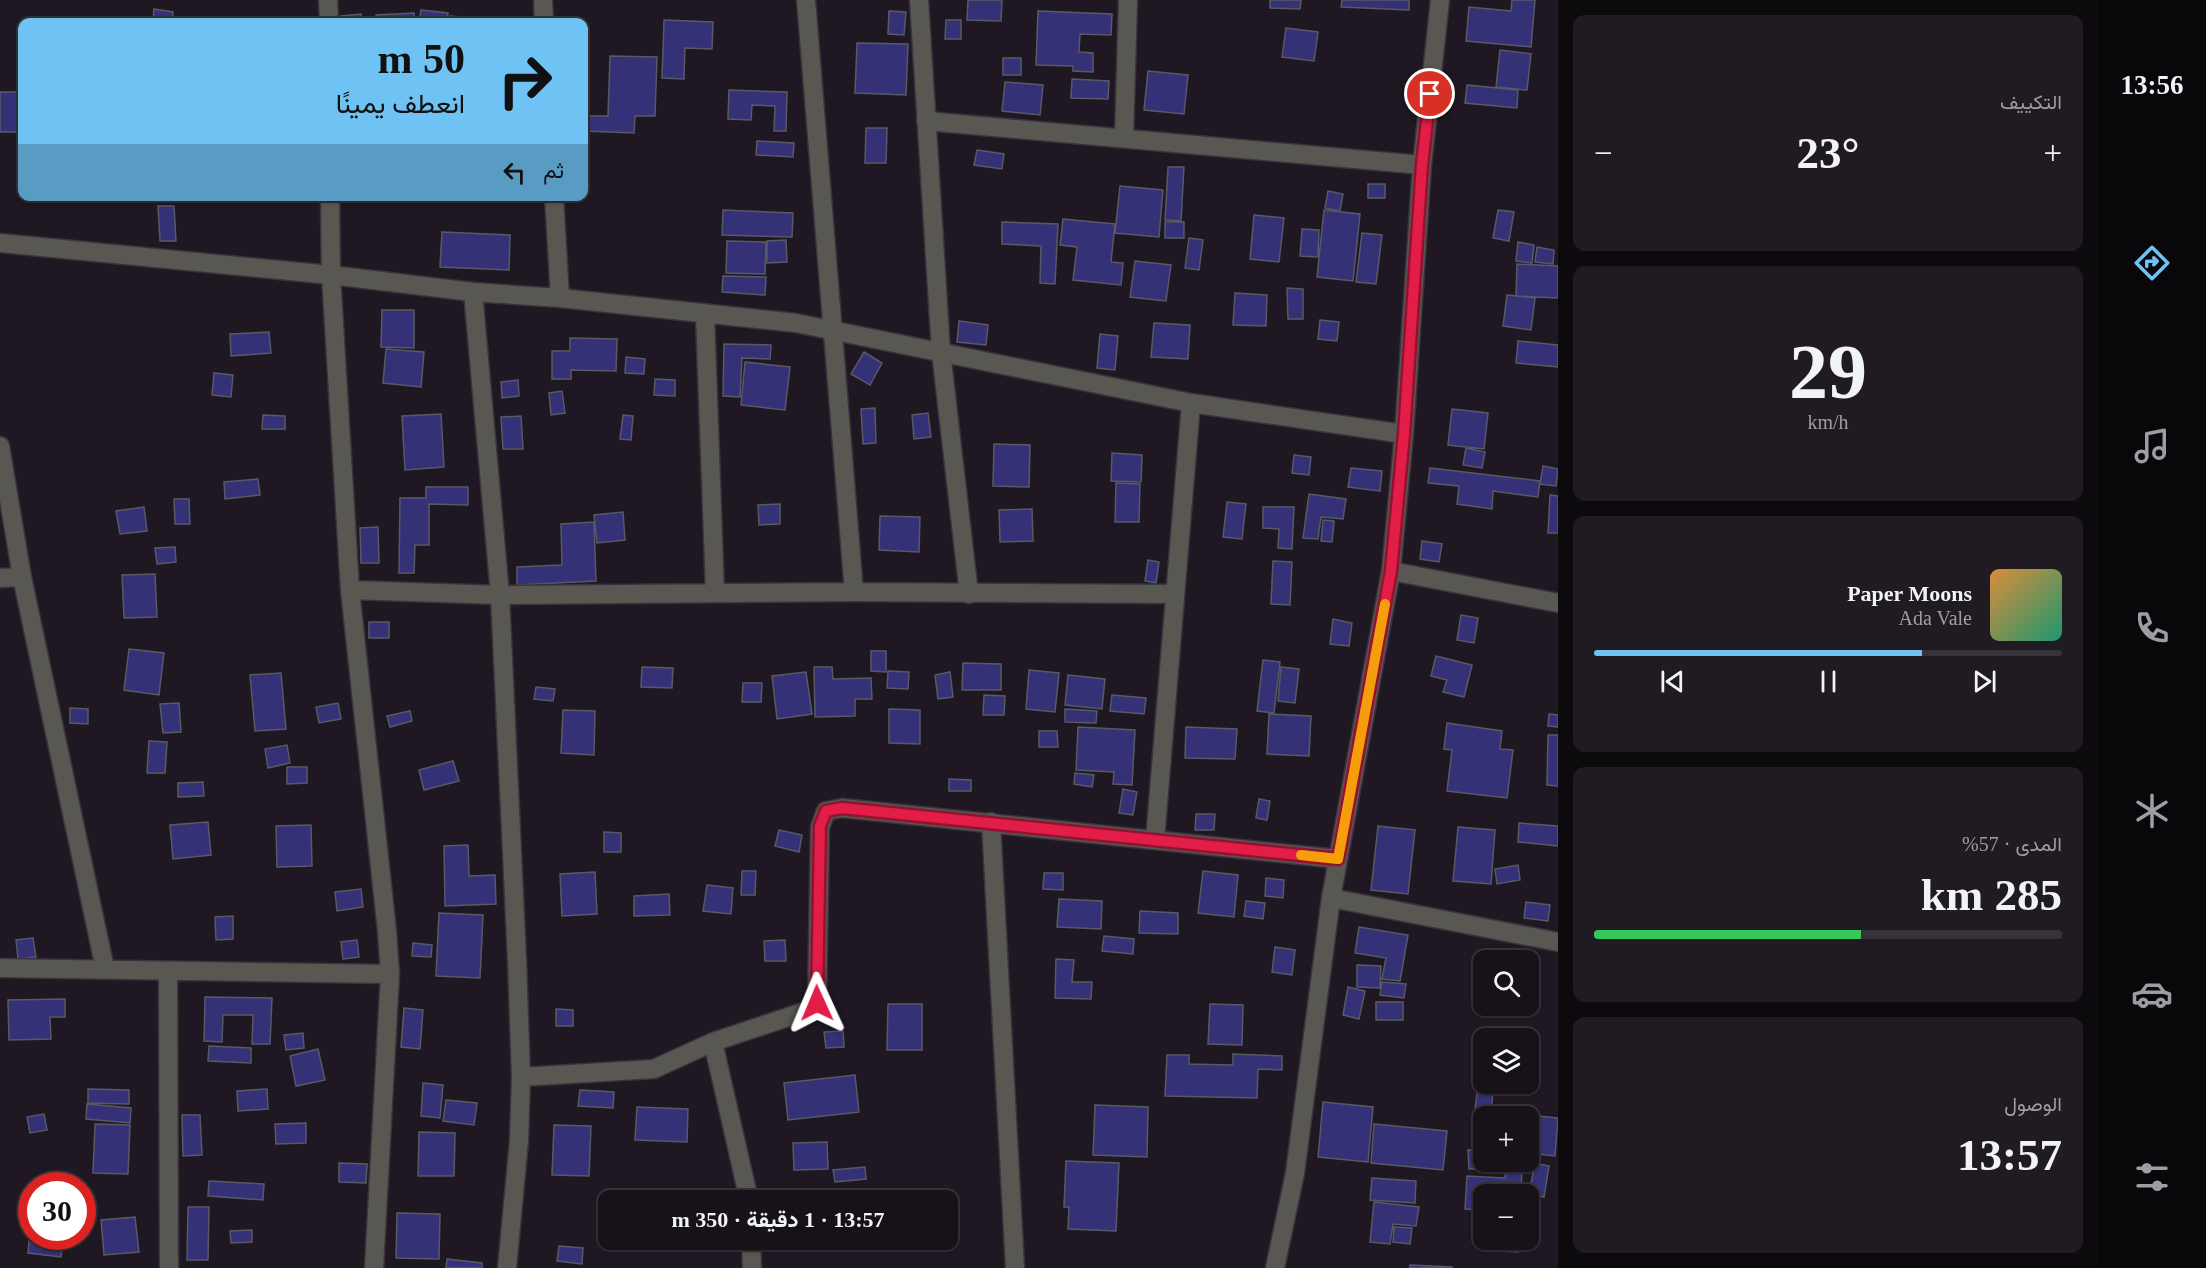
<!DOCTYPE html>
<html lang="ar">
<head>
<meta charset="utf-8">
<style>
	:root { --surface:#17121a; --page:#201b23; --text:#f1f3f6; --muted:#9e9ea2; --line:#363239; --accent:#6fc2f4 }
	body { margin:0; font-family:"Times New Roman",Vazirmatn,serif; background:var(--page); color:var(--text); direction:rtl; height:100vh; display:flex; flex-direction:column; font-size:22px; white-space:nowrap }
	* { box-sizing:border-box; margin:0 }
	p { font-size:20px; color:var(--muted) }
	.icon { flex:none; width:33px; height:33px; fill:none; stroke:currentColor; stroke-width:2; stroke-linecap:round; stroke-linejoin:round }
	.map { position:relative; flex:1; overflow:hidden; direction:ltr }
	.panel { display:flex; flex-direction:column; gap:15px; padding:15px; background:#0d0a0e; width:540px }
	.panel>* { flex:none }
	.top-card { position:absolute; left:18px; top:18px; width:570px; height:183px; border-radius:12px; box-shadow:0 2px 4px #0004,0 0 0 2px var(--line); direction:rtl; background:#6fc2f4; color:#111; overflow:hidden }
	.buttons { position:absolute; left:1473px; top:950px; display:grid; gap:12px }
	.buttons a { display:grid; place-items:center; width:66px; height:66px; border-radius:12px; background:var(--surface); box-shadow:0 2px 4px #0004,0 0 0 2px var(--line); font-size:30px }
	.speed { position:absolute; left:18px; top:1172px; display:flex; gap:12px; font-size:30px; font-weight:700; text-align:center }
	.speed>* { display:grid; place-content:center; width:78px; height:78px; border-radius:50%; background:var(--surface); box-shadow:0 2px 4px #0004,0 0 0 2px var(--line); line-height:1 }
	.speed .limit { border:9px solid #d22; background:#fff; color:#111 }
	.pin { position:absolute; display:grid; place-items:center; width:51px; height:51px; color:#fff; margin:-26px; border:3px solid #fff; border-radius:50%; box-shadow:0 2px 6px #0007 }
	.me { position:absolute; width:66px; margin:-33px; rotate:359deg; stroke-linejoin:round; filter:drop-shadow(0 0 4px #0008) }
	.turn { display:flex; align-items:center; gap:21px; height:126px; padding:0 24px; font-size:27px }
	.turn .icon { width:78px; height:78px; stroke-width:2.5 }
	.turn b { display:block; font-size:42px; line-height:51px }
	.then { display:flex; align-items:center; height:57px; padding:0 24px; background:#0003; gap:12px; font-size:22px }
	.big { font-size:45px; font-weight:700; line-height:1.1 }
	.panel .widget { flex:1; display:flex; flex-direction:column; justify-content:center; gap:9px; min-width:0; padding:0 21px; border-radius:12px; background:var(--page) }
	.panel .dial { align-items:center; gap:0 }
	.dial b { font-size:78px; line-height:1 }
	.song { display:flex; align-items:center; gap:18px }
	.cover { width:72px; height:72px; border-radius:9px; background:linear-gradient(135deg,hsl(30 70% 55%),hsl(160 70% 35%)) }
	.played { height:6px; border-radius:3px; background:linear-gradient(90deg,var(--accent) 70%,var(--line) 70%) }
	.keys { display:flex; justify-content:space-around; direction:ltr }
	.heat { display:flex; justify-content:space-between; align-items:center; font-size:33px; direction:ltr }
	.charge { height:9px; border-radius:4px; background:linear-gradient(90deg,#34c759 57%,var(--line) 0) }
	.trip { position:absolute; left:598px; top:1190px; width:360px; height:60px; border-radius:12px; background:var(--surface); box-shadow:0 2px 4px #0004,0 0 0 2px var(--line); font-weight:700; line-height:60px; text-align:center; direction:rtl }
	main { display:flex; flex:1; min-height:0 }
	.tabs { display:flex; flex-direction:column; width:108px; justify-content:space-around; align-items:center; background:#09070a; color:var(--muted) }
	.tabs .icon { width:42px; height:42px }
	.tabs .on { color:var(--accent) }
	.tabs b { font-size:27px; color:var(--text) }
	.map>svg:first-child { display:block }
	.building { fill:#343177; stroke:#585966; stroke-width:1.5 }
	.lines { fill:none; stroke-linecap:round; stroke-linejoin:round }
	.street-casing { stroke:#39323c; stroke-width:21 }
	.street { stroke:#595751; stroke-width:18 }
	.route-casing { stroke:#92132f; stroke-width:15 }
	.route { stroke:#e11d48; stroke-width:10 }
	.slow { stroke:#f59e0b; stroke-width:10 }
</style>
</head>
<body>
<main>
<nav class="tabs">
<b>13:56</b>
<svg class="icon on" aria-label="directions" viewBox="0 0 24 24"><path d="M12 3l9 9-9 9-9-9zM9 14v-3h6M13 9l2 2-2 2"/></svg>
<svg class="icon" aria-label="music" viewBox="0 0 24 24"><path d="M9 18V5l10-2v13"/><circle cx="6" cy="18" r="3"/><circle cx="16" cy="16" r="3"/></svg>
<svg class="icon" aria-label="phone" viewBox="0 0 24 24"><path d="M5 4h4l2 5-3 2q2 4 5 5l2-3 5 2v4C11 20 4 13 5 4z"/></svg>
<svg class="icon" aria-label="climate" viewBox="0 0 24 24"><path d="M12 3v18M4 7l16 10M4 17L20 7"/></svg>
<svg class="icon" aria-label="car" viewBox="0 0 24 24"><path d="M5 17H2v-5l4-1 3-4h7l3 4 3 1v5h-3M9 17h6M6 11h13"/><circle cx="7" cy="17" r="2"/><circle cx="17" cy="17" r="2"/></svg>
<svg class="icon" aria-label="filters" viewBox="0 0 24 24"><path d="M4 7h16M4 17h16"/><circle cx="9" cy="7" r="2"/><circle cx="15" cy="17" r="2"/></svg>
</nav>
<section class="panel">
<div class="widget"><p>التكييف</p>
<div class="heat"><a>−</a><b class="big">23°</b><a>+</a></div>
</div>
<div class="widget dial"><b>29</b><p>km/h</p></div>
<div class="widget">
<div class="song"><i class="cover"></i><div><b>Paper Moons</b><p>Ada Vale</p></div></div>
<div class="played"></div>
<div class="keys"><svg class="icon" aria-label="previous" viewBox="0 0 24 24"><path d="M18 5L8 12l10 7zM5 5v14"/></svg><svg class="icon" aria-label="pause" viewBox="0 0 24 24"><path d="M8 5v14M16 5v14"/></svg><svg class="icon" aria-label="next" viewBox="0 0 24 24"><path d="M6 5l10 7-10 7zM19 5v14"/></svg></div>
</div>
<div class="widget"><p>المدى · 57%</p><b class="big">285 km</b><div class="charge"></div></div>
<div class="widget"><p>الوصول</p><b class="big">13:57</b></div>
</section>
<div class="map">
<svg width="1558" height="1268" viewBox="0 0 1558 1268">
	<rect width="100%" height="100%" fill="#1f1822"/>
	<path class="building" d="M968,0H1002L1001,21L967,20Z
		M1270,0H1301L1300,9L1270,8Z
		M1342,0H1409V10L1341,7Z
		M1512,0H1535L1531,47L1466,41L1469,7L1511,11Z
		M154,9L173,12L172,22H153Z
		M421,10L448,13L447,22H419Z
		M889,11L906,12L904,35L888,34Z
		M1038,11L1112,14L1111,35L1080,34L1079,52L1093,53V72L1073,71V66L1036,65Z
		M414,13L415,22H376V15Z
		M361,14L362,22H342L341,16Z
		M450,16L471,18V22H450Z
		M664,20L713,22L712,49L685,48L684,79L662,78Z
		M946,20H961V39H945Z
		M1286,28L1318,32L1314,61L1282,57Z
		M857,43L908,44L906,95L855,93Z
		M1500,50L1531,54L1527,90L1496,87Z
		M610,56L657,57L655,116H635L634,133L584,131V116H608Z
		M1003,58H1021V75H1003Z
		M1148,71L1188,75L1184,114L1144,110Z
		M1072,79L1109,81L1108,99L1071,98Z
		M1005,82L1043,85L1040,115L1002,111Z
		M1467,85L1518,90L1517,108L1465,103Z
		M729,90L787,92L786,131H774L775,106L752,105L751,120L728,119Z
		M0,92H22V132H0Z
		M866,128H887L886,163H865Z
		M757,141L794,143L793,157L756,155Z
		M977,150L1004,154L1002,169L974,165Z
		M1168,167H1184L1181,221L1165,220Z
		M1368,184H1385V198H1368Z
		M1120,186L1163,190L1159,237L1115,233Z
		M1328,191L1343,194L1340,211L1325,208Z
		M158,206H174L176,241H160Z
		M723,210L793,213L792,237L722,235Z
		M1324,210L1360,214L1353,281L1317,277Z
		M1498,210L1514,212L1509,241L1493,238Z
		M1254,215L1284,218L1279,262L1250,259Z
		M1063,219L1115,224L1111,262L1123,263L1121,285L1073,280L1077,247L1060,245Z
		M1002,222L1058,224L1055,284L1040,283L1041,246L1002,244Z
		M1165,222H1184V238H1165Z
		M1302,229L1319,230L1318,257L1300,256Z
		M442,232L510,235L509,270L440,267Z
		M1362,233L1382,235L1376,284L1356,282Z
		M1189,238L1203,240L1199,270L1185,268Z
		M786,240L787,262L767,263V241Z
		M727,241L766,242L765,274L726,273Z
		M1518,242L1534,245L1532,263L1516,261Z
		M1537,247L1554,250L1553,264L1535,262Z
		M1135,261L1171,265L1166,301L1130,297Z
		M1517,264L1558,266V298L1516,296Z
		M723,276L766,277L765,295L722,292Z
		M1287,288L1303,289V319H1288Z
		M1235,293L1267,295L1266,326L1233,325Z
		M1507,295L1535,298L1531,330L1503,326Z
		M382,310H414V348L381,347Z
		M1320,320L1339,322L1337,341L1318,339Z
		M959,321L988,325L986,345L957,342Z
		M1154,323L1190,325L1188,359L1151,357Z
		M269,332L271,353L231,356L230,334Z
		M1100,334L1118,336L1115,370L1097,368Z
		M570,338L617,339L616,371L571,370V379H552V351H570Z
		M1518,341L1558,345V367L1516,363Z
		M724,344L771,345L770,359L742,358L740,397L723,396Z
		M386,349L424,352L421,387L383,383Z
		M864,352L882,363L870,385L851,374Z
		M626,357L645,359L644,374L625,373Z
		M745,362L790,367L785,410L741,405Z
		M214,373L233,375L231,397L212,395Z
		M655,379L675,380V396L654,395Z
		M518,380L519,396L502,398L501,382Z
		M562,391L565,413L551,415L549,393Z
		M875,408L876,443L863,444L861,409Z
		M1452,409L1488,413L1484,449L1448,445Z
		M928,413L931,437L914,439L912,415Z
		M441,414L444,467L405,470L402,416Z
		M263,415L285,416V429H262Z
		M623,415L633,416L631,440L620,439Z
		M521,416L523,449H503L501,417Z
		M994,444L1030,445L1029,487L993,486Z
		M1466,448L1485,452L1482,468L1463,465Z
		M1112,453L1142,455L1141,482L1111,481Z
		M1294,455L1311,457L1309,475L1292,473Z
		M1543,466L1558,469L1556,486L1540,484Z
		M1351,468L1382,471L1380,491L1348,487Z
		M1430,468L1540,481L1538,497L1493,491L1492,509L1457,504L1459,486L1428,483Z
		M258,479L260,495L225,499L224,482Z
		M1116,483L1140,484L1139,522H1115Z
		M426,487H468V505L429,504V545H415L414,573H399L400,498H426Z
		M1309,494L1346,499L1343,519L1321,517L1318,539L1303,538Z
		M1550,495L1558,496V533H1548Z
		M174,499H189L190,524H175Z
		M1227,502L1246,504L1242,539L1223,537Z
		M780,504V524L759,525L758,505Z
		M144,507L147,531L120,534L116,511Z
		M1263,507H1294L1292,549L1278,548L1279,529L1263,528Z
		M1032,509L1033,541L1000,542L999,510Z
		M623,512L625,540L597,543L594,515Z
		M880,516L920,517L919,552L879,550Z
		M1323,520L1334,521L1332,542L1321,541Z
		M594,522L596,581L517,585V567L562,565L561,524Z
		M378,527L379,563H361L360,528Z
		M1422,541L1442,544L1439,562L1420,559Z
		M175,547L176,562L157,564L155,548Z
		M1148,560L1159,562L1156,583L1145,581Z
		M1273,561L1292,562L1290,605L1271,604Z
		M155,574L157,617L124,618L122,575Z
		M1461,615L1478,618L1474,643L1457,640Z
		M1333,619L1352,623L1349,646L1330,644Z
		M369,622H389V638H369Z
		M129,649L164,653L159,695L124,690Z
		M871,651H886V672L871,671Z
		M1436,656L1472,665L1464,697L1443,692L1447,680L1431,676Z
		M1263,660L1280,662L1274,713L1257,711Z
		M963,663L1001,664V690H962Z
		M642,667L673,668L672,688L641,687Z
		M814,667H832L833,679L871,678L872,699H855V716L815,717Z
		M1281,667L1299,669L1295,703L1278,701Z
		M1029,670L1059,673L1055,712L1026,709Z
		M888,671L909,672L908,689L887,688Z
		M806,672L812,714L777,719L772,676Z
		M950,672L953,697L938,699L935,675Z
		M281,673L286,729L255,731L250,675Z
		M1068,675L1105,679L1102,709L1065,705Z
		M743,683H762L761,702H742Z
		M536,687L555,689L553,701L534,699Z
		M984,695L1005,696L1004,715H983Z
		M1112,695L1146,698L1144,714L1110,711Z
		M179,703L181,732L163,733L160,704Z
		M338,703L341,719L319,723L316,707Z
		M70,708L88,709V724L70,723Z
		M889,709L920,710V744L889,743Z
		M1065,709L1097,711L1096,723L1065,722Z
		M563,710L595,711L594,755L561,753Z
		M410,711L412,721L390,727L387,716Z
		M1269,714L1311,716L1309,756L1267,754Z
		M1549,714L1558,715V727L1548,726Z
		M1447,723L1502,731L1500,749L1513,750L1507,798L1447,791L1452,750L1444,749Z
		M1078,727L1135,730L1132,785L1113,784L1114,772L1076,770Z
		M1186,727L1237,729L1235,759L1185,758Z
		M1039,731H1057L1058,747H1039Z
		M1548,735H1558V786L1547,785Z
		M149,741L167,742L165,773H147Z
		M287,745L290,763L268,768L265,749Z
		M453,761L459,781L424,790L419,770Z
		M287,767H307V783L287,784Z
		M1075,773L1094,775L1092,787L1074,784Z
		M949,779L971,780V791H949Z
		M203,782L204,796L178,797V783Z
		M1123,789L1137,792L1133,815L1119,813Z
		M1259,799L1270,801L1267,820L1256,818Z
		M1196,814H1215L1214,830H1195Z
		M208,822L211,855L173,859L170,825Z
		M1519,823L1558,826V846L1518,842Z
		M311,825L312,866L277,867L276,826Z
		M1378,826L1415,830L1408,894L1371,890Z
		M1458,827L1495,830L1491,884L1453,881Z
		M779,830L802,835L799,852L775,846Z
		M604,832L621,833V852H604Z
		M468,845L469,876L495,875L496,904L445,906L444,846Z
		M1518,865L1520,880L1497,884L1495,869Z
		M742,871H756L755,895H741Z
		M1203,871L1238,875L1234,917L1198,913Z
		M595,872L597,914L562,916L560,874Z
		M1044,873H1063V890L1043,889Z
		M1266,878L1284,880L1283,898L1265,896Z
		M707,885L733,888L731,914L703,911Z
		M361,889L363,907L337,911L335,892Z
		M669,894L670,915L634,916V896Z
		M1059,899L1102,901L1101,929L1057,927Z
		M1246,901L1265,903L1263,919L1244,916Z
		M1526,902L1550,905L1548,921L1524,918Z
		M1140,911L1178,913V934L1139,933Z
		M439,913L483,915L480,978L436,976Z
		M233,916V939L216,940L215,917Z
		M1359,927L1408,935L1400,981L1382,979L1386,958L1355,953Z
		M1104,936L1134,939L1133,954L1102,951Z
		M33,938L36,957L18,959L16,940Z
		M357,940L359,957L343,959L341,942Z
		M785,940L786,961H765L764,941Z
		M413,943L432,945L431,957L412,956Z
		M1275,947L1295,950L1292,975L1272,972Z
		M1056,959L1074,960L1072,982H1092L1091,999L1055,998Z
		M1357,965L1381,966L1380,988L1357,987Z
		M1382,982L1406,984L1404,998L1380,995Z
		M1348,987L1365,991L1359,1019L1343,1015Z
		M205,997L272,998L270,1044H252L253,1015H223L222,1042L204,1041Z
		M65,999V1017H50L51,1039L9,1040L8,1000Z
		M1376,1002H1403V1020H1376Z
		M888,1004H922V1050H887Z
		M1210,1004L1243,1005L1242,1045L1208,1044Z
		M404,1008L423,1010L420,1049L401,1047Z
		M556,1009L573,1010V1026H556Z
		M843,1031L844,1047L826,1048L824,1032Z
		M303,1033L304,1048L286,1050L284,1035Z
		M209,1046L251,1048V1063L208,1061Z
		M318,1049L325,1080L296,1086L290,1056Z
		M1233,1054L1282,1056V1070L1258,1069L1257,1098L1165,1096L1167,1055H1189V1064L1233,1065Z
		M855,1075L859,1112L788,1120L784,1083Z
		M1479,1077L1484,1078V1083H1494L1491,1112L1475,1110Z
		M423,1083L443,1085L440,1118L421,1116Z
		M88,1089L129,1090V1104L88,1103Z
		M267,1089L268,1109L238,1111L237,1091Z
		M580,1090L614,1092L613,1108L578,1106Z
		M446,1100L477,1103L474,1125L443,1121Z
		M1323,1102L1373,1107L1368,1162L1318,1157Z
		M87,1104L131,1108L130,1123L86,1119Z
		M1095,1105L1148,1107L1147,1157L1093,1155Z
		M637,1107L688,1109L687,1142L635,1140Z
		M44,1114L47,1130L30,1133L27,1117Z
		M182,1115H200L202,1155L183,1156Z
		M1538,1116L1558,1118L1555,1156L1528,1153V1124L1537,1125Z
		M1480,1120H1484V1149L1477,1148Z
		M306,1123V1143L276,1144L275,1124Z
		M95,1124L130,1125L128,1174L93,1173Z
		M1374,1124L1447,1131L1443,1170L1371,1163Z
		M554,1125L591,1126L589,1176L552,1175Z
		M419,1132L455,1133L454,1176H418Z
		M827,1142L828,1169L794,1170L793,1143Z
		M1468,1150H1484V1161H1486V1169H1469Z
		M1066,1161L1119,1163L1116,1231L1068,1229L1069,1207H1064Z
		M339,1163L367,1164L366,1183L339,1182Z
		M1506,1163L1522,1164L1521,1194H1484V1210L1465,1209L1467,1176L1505,1178Z
		M1535,1163L1549,1166L1544,1197L1529,1194Z
		M865,1167L866,1179L835,1182L833,1170Z
		M1372,1178L1416,1181L1415,1203L1370,1200Z
		M209,1181L264,1184L263,1200L208,1196Z
		M1374,1202L1419,1207L1416,1226L1393,1224L1390,1244L1370,1242Z
		M188,1207H209L208,1260H187Z
		M27,1209H32V1226H29Z
		M397,1213L440,1214L439,1259L396,1258Z
		M135,1217L139,1252L104,1255L101,1220Z
		M1394,1227L1412,1228L1410,1244L1393,1242Z
		M252,1230V1242L231,1243L230,1231Z
		M30,1231L32,1236H63L61,1257L28,1253Z
		M880,1239H898L899,1245L882,1248Z
		M1498,1239H1519L1518,1252L1497,1251Z
		M559,1246L583,1248L582,1264L557,1261Z
		M447,1259L482,1263V1268H446Z
		M1410,1265L1452,1267V1268H1410Z"/>
	<g class="lines">
		<g class="street-casing">
			<path id="street" d="M328,0L329,22
				M543,0L544,22
				M806,0L854,592
				M919,0L941,352L969,594
				M1440,0L1422,165L1404,434L1391,571L1558,603
				M926,121L1422,165
				M1124,137L1128,0
				M330,196L331,275L350,590L387,931L390,974L374,1268
				M554,196L560,298
				M0,243L331,275L473,292L560,298L796,323L1191,403L1404,434
				M473,292L500,595L517,960L521,1077L519,1141L507,1268
				M705,314L715,593
				M0,446L22,577L105,969
				M0,578L22,577
				M350,590L500,595L854,592L1174,594
				M991,822L1015,1268
				M1155,840L1191,403
				M1331,898L1558,942
				M0,968L390,974
				M168,971L169,1268
				M713,1042L749,1200
				M521,1077L654,1069L713,1042L806,1011L817,1003L820,827L826,811L842,808L1338,859
				M751,1239L752,1268
				M1275,1268L1295,1173L1331,898L1391,571"/>
		</g>
		<use href="#street" class="street"/>
	</g>
	<g class="lines">
		<g class="route-casing">
			<path id="route" d="M817,1003L820,826L826,811L842,808L1338,859L1391,571L1404,434L1422,165L1430,94"/>
		</g>
		<use href="#route" class="route"/>
		<path class="slow" d="M1301,855L1338,859L1385,604"/>
	</g>
</svg>
<div class="buttons">
<a><svg class="icon" aria-label="search" viewBox="0 0 24 24"><circle cx="10" cy="10" r="6"/><path d="M15 15l6 6"/></svg></a>
<a><svg class="icon" aria-label="layers" viewBox="0 0 24 24"><path d="M12 4l9 5-9 5-9-5zM3 14l9 5 9-5"/></svg></a>
<a>+</a>
<a>−</a>
</div>
<div class="speed"><div class="limit">30</div></div>
<div class="pin" style="left:1430px;top:94px;background:#d93025"><svg class="icon" aria-label="arrive" viewBox="0 0 24 24"><path d="M6 21V4h12l-3 4 3 4H6"/></svg></div>
<svg class="me" style="left:817px;top:1003px" viewBox="-20 -20 40 40"><path d="M0-17L14 15 0 8-14 15z" fill="#e11d48" stroke="#fff" stroke-width="4"/></svg>
<div class="trip">13:57 · 1 دقيقة · 350 m</div>
<div class="top-card">
<div class="turn"><svg class="icon" aria-label="right" viewBox="0 0 24 24"><path d="M7 20v-9h11M14 6l5 5-5 5"/></svg><div><b>50 m</b>انعطف يمينًا</div></div>
<div class="then">ثم<svg class="icon" aria-label="left" viewBox="0 0 24 24"><path d="M17 20v-9H6M10 6l-5 5 5 5"/></svg></div>
</div>
</div>
</main>
</body>
</html>
